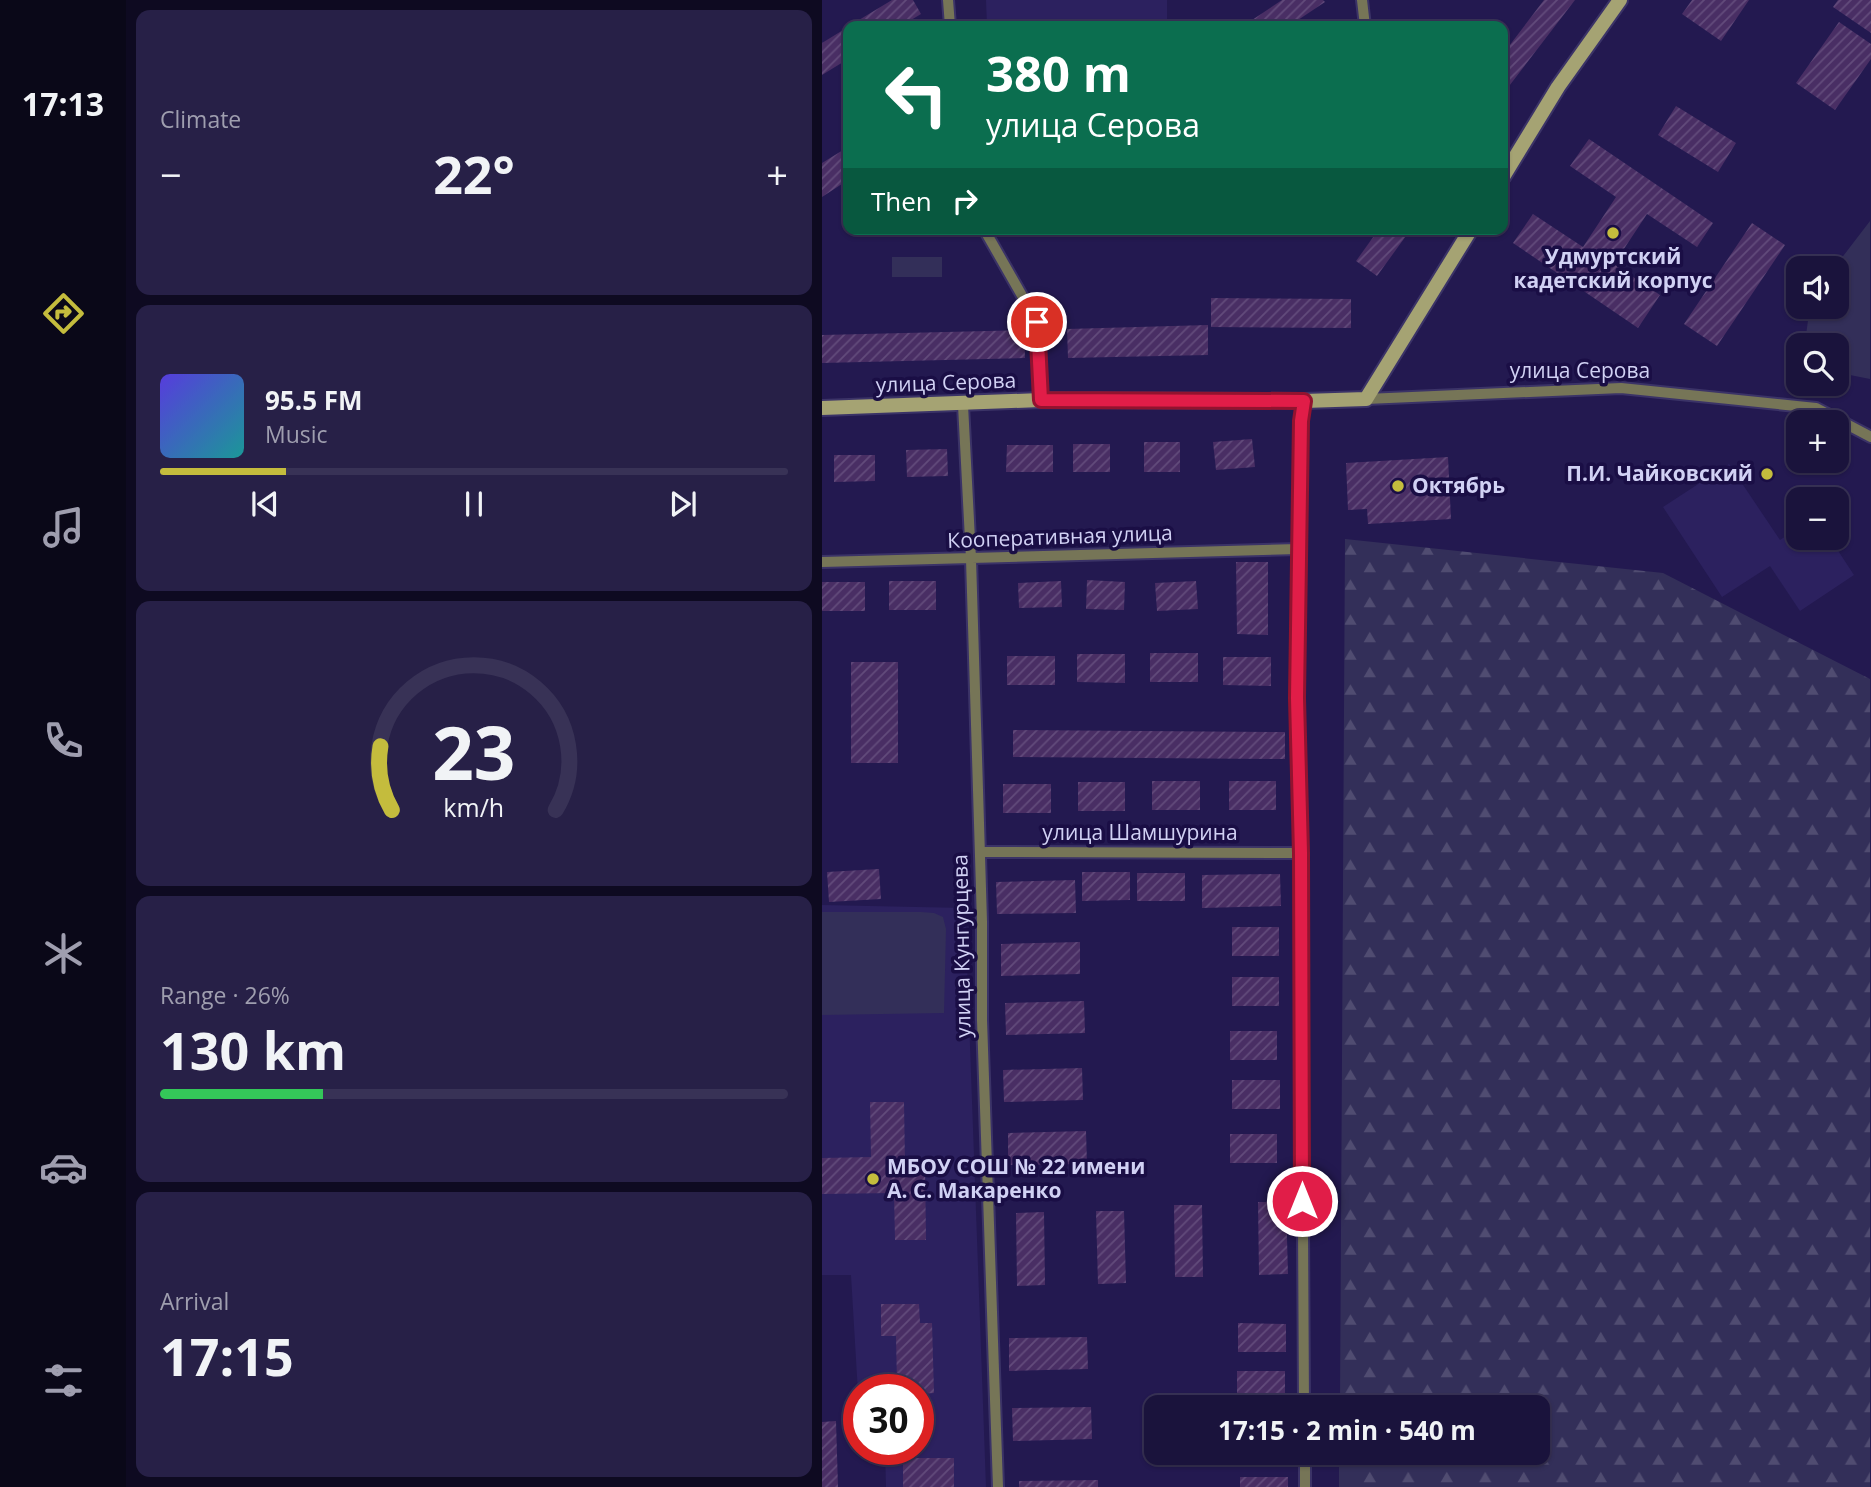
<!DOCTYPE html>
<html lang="en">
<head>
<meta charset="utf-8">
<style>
	:root { --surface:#1a133c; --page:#272047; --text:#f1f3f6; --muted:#9f9eaf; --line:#383256; --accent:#c4bc3d }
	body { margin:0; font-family:"Open Sans",sans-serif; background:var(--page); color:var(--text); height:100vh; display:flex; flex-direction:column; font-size:26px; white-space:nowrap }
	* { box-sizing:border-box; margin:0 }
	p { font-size:23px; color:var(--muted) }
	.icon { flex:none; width:38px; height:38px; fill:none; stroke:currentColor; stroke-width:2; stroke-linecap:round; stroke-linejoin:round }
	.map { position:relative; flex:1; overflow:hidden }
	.details { display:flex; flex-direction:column; gap:10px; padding:10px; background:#0e0a21; width:696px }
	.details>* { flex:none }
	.guide { position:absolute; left:21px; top:21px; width:665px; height:214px; border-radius:14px; box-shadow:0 2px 5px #0004,0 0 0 2px var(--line); background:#0b6e4f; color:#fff; overflow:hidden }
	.tools { position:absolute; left:964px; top:256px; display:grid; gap:14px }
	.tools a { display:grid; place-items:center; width:63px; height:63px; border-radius:14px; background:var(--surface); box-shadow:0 2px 5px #0004,0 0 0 2px var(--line); font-size:35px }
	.speed { position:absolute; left:21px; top:1374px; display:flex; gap:14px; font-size:35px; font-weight:700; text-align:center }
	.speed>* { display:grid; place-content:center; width:91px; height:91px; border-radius:50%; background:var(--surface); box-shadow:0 2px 5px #0004,0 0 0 2px var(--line); line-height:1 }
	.speed .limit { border:10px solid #d22; background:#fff; color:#111 }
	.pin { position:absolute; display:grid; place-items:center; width:60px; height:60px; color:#fff; margin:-30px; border:4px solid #fff; border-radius:50%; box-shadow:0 2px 7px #0007 }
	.me { position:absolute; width:77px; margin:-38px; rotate:0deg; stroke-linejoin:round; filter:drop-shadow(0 0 5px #0008) }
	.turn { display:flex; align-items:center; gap:24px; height:147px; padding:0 28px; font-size:32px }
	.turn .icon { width:91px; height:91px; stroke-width:2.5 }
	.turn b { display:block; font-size:49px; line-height:60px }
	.then { display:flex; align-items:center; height:66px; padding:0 28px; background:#0003; gap:14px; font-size:26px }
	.big { font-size:52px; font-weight:700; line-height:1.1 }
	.details .card { flex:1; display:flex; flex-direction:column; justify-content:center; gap:10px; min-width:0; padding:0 24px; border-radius:14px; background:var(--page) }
	.details .dial { align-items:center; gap:0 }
	.dial svg { height:182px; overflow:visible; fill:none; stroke:var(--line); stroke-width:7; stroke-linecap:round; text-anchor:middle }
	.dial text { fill:var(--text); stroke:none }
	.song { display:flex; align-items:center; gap:21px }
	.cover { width:84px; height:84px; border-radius:10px; background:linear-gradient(135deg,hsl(250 70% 55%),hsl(180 70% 35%)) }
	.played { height:7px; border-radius:4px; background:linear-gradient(90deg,var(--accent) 20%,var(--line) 20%) }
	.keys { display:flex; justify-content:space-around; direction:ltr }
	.heat { display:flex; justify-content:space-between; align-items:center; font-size:38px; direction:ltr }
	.charge { height:10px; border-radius:5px; background:linear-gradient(90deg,#34c759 26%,var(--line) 0) }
	.trip { position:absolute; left:322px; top:1395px; width:406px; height:70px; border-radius:14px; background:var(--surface); box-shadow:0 2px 5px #0004,0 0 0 2px var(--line); font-weight:700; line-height:70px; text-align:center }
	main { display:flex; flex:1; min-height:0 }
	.tabs { display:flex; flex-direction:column; width:126px; justify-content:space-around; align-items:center; background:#0a0818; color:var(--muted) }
	.tabs .icon { width:49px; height:49px }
	.tabs .current { color:var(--accent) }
	.tabs b { font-size:32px; color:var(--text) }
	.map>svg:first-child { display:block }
	.built { fill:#2c215f }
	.forest { fill:url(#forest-firs) }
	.garden { fill:#332f59 }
	.building { fill:url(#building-hatch) }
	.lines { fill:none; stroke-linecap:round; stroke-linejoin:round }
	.minor-casing { stroke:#3b3367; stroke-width:14 }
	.secondary-casing { stroke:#3b3367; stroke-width:18 }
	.minor { stroke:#767557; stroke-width:10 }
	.secondary { stroke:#a5a373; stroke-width:14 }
	.route-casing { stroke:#92132f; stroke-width:18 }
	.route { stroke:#e11d48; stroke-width:12 }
	.poi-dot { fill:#c4bc3d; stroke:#1a0e45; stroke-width:2.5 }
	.labels { text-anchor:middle; stroke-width:7; stroke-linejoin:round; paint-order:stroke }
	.poi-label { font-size:21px; font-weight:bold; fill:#d1d1f4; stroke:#1a0e45; text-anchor:start }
	.street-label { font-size:21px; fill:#d1d1f4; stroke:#1a0e45 }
</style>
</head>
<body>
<main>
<nav class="tabs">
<b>17:13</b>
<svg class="icon current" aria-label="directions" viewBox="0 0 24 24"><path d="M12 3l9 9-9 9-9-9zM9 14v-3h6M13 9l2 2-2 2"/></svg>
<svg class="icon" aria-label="music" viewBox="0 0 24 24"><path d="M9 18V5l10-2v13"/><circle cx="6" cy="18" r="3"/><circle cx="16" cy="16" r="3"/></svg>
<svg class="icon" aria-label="phone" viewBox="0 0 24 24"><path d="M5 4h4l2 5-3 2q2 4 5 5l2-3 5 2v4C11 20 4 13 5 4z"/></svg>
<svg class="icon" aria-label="climate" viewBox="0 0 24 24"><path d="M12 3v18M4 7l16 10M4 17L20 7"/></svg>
<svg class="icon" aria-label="car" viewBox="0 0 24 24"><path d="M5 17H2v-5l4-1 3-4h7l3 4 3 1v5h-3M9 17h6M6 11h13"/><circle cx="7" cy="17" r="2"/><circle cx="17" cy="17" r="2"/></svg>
<svg class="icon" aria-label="filters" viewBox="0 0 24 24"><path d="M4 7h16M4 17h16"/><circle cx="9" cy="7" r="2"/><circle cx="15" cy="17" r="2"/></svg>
</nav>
<section class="details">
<div class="card"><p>Climate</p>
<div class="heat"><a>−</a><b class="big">22°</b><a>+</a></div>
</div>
<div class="card">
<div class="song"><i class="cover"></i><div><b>95.5 FM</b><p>Music</p></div></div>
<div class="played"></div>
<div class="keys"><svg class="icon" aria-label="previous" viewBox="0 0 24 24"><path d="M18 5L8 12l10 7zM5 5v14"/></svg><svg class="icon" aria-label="pause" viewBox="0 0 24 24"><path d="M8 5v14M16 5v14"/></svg><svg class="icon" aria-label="next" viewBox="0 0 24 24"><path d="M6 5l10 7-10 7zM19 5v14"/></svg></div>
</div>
<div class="card dial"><svg viewBox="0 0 100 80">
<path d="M14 69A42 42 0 1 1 86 69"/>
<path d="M14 69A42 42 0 0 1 9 41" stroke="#c4bc3d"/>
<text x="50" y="56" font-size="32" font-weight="700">23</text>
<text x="50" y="72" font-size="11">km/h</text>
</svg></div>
<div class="card"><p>Range · 26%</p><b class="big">130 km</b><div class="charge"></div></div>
<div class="card"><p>Arrival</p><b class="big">17:15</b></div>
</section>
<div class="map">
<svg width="1049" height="1487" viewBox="0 0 1049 1487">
	<defs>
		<pattern id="forest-firs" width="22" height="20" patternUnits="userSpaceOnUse" patternTransform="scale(1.75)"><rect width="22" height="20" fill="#332f59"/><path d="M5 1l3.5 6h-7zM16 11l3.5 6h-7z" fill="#504c71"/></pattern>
		<pattern id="building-hatch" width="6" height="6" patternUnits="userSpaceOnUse" patternTransform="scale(1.75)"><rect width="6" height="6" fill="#492e64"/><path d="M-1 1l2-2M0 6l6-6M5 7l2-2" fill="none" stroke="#624b7b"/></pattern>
	</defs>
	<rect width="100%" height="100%" fill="#231950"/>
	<path class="built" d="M164,0H345V26H165Z
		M907,464L958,540L976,528V537H1007L1032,575L978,611L948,566L900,597L841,507Z
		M0,905L143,908L164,1487H64L63,1449H96V1390H37V1410L29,1275H0Z"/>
	<path class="forest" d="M523,539L841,573L1048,679V1487H517V1453L716,1452V1407H518Z"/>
	<path class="garden" d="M1048,221V379L1023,374L1015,368V345H991L984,335L988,306H1015V268H1012Z
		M70,257H120V277H70Z
		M0,912H99L112,913L121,917L124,929L122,1013L0,1015Z"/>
	<path class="building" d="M70,0H91L99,14L79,26H27Z
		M460,0H501L503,2L467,26H421Z
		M722,0H753L681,94V54Z
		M870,0H927L899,41L860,14Z
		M1016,0H1049V33L1011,7Z
		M285,21L319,22L318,26H285Z
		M1017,22L1049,44V59L1013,110L974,83Z
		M26,27V59L0,75V43Z
		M854,106L914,143L896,172L836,135Z
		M767,139L891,223L875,247L825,214L792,264L838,295L816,328L691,243L711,214L761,247L794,197L748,166Z
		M26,147V180L0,197V163Z
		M930,223L963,245L895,346L862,324Z
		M557,229H589L555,276L534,261Z
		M389,298L529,299V328L389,327Z
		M386,325V355L246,358L245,329Z
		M202,330L203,358L0,363V335Z
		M430,439L433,467L394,470L391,442Z
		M322,442H358V472H322Z
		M251,444H288V472H251Z
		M185,445H231V472H184Z
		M125,449L126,476L85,477L84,450Z
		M12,455H53V481L12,482Z
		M626,457L629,519L546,524L545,509L526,510L524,463Z
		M414,562H446V635L415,634Z
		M265,580L303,582L302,610L264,609Z
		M67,581H114V610H67Z
		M239,581L240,607L197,608L196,583Z
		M374,581L376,609L335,611L333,583Z
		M0,582H43V611H0Z
		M328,653H376V682H328Z
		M255,654H303V683L255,682Z
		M185,656H233V685H185Z
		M401,657H449V686L401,685Z
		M29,662H76V763H29Z
		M191,730L463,732V759L191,757Z
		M330,781H378V810H330Z
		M407,781H454V810H407Z
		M256,782H303V811H256Z
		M181,784H229V813H181Z
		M57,869L59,899L7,902L5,872Z
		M260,872H308V900L260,901Z
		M315,873H363V901H315Z
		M458,874L459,906L380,908V875Z
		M253,880L254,913L175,914L174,882Z
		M410,927H457V956H410Z
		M258,942V974L179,976V944Z
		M410,977H457V1006H410Z
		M262,1001L263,1033L184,1035L183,1003Z
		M408,1031H455V1060H408Z
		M260,1068L261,1100L182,1102L181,1070Z
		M410,1080H458V1109H410Z
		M48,1102H82L83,1164H103L104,1240H73L72,1193L0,1194V1158L49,1157Z
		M264,1131L265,1164L186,1165V1133Z
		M408,1134H455V1163H408Z
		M436,1202H464L466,1274L437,1275Z
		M352,1205H380L381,1277H353Z
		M274,1211H302L304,1283L276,1284Z
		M222,1212L223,1285L195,1286L194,1213Z
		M59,1304H97L98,1323H110L112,1393L96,1394V1390H64V1385H75L74,1336H59Z
		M416,1323L464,1324V1352H416Z
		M265,1337L266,1369L187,1371V1338Z
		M415,1371H463V1400H415Z
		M269,1407L270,1439L191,1441L190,1408Z
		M14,1421L16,1487H0V1422Z
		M81,1458H132V1487H81Z
		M418,1477H466V1487H418Z
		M276,1480V1487H197V1481Z"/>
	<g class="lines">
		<g class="minor-casing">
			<path id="minor" d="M126,0L128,26
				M540,0L543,26
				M162,229L215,322L219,400
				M544,399L799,388L994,408L1049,437
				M482,401L479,421L475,698L479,853L482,1407
				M141,405L149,559L160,922V1020L176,1487
				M0,562L476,549
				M158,852L479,853
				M483,1452V1487"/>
		</g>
		<g class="secondary-casing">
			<path id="secondary" d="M681,177L736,87L798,0
				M0,408L219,400L482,401L544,399L649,229"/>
		</g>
		<use href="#minor" class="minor"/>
		<use href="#secondary" class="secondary"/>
	</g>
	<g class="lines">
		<g class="route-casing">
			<path id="route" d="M215,322L219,400L482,401L479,421L475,698L479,853L480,1201"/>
		</g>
		<use href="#route" class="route"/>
	</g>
	<g class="poi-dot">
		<circle cx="791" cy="233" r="7"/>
		<circle cx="945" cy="474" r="7"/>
		<circle cx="576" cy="486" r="7"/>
		<circle cx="51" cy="1179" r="7"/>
	</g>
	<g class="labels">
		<g class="poi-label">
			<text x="791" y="264" text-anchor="middle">Удмуртский<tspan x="791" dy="24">кадетский корпус</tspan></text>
			<text x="931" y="481" text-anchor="end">П.И. Чайковский</text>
			<text x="590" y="493">Октябрь</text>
			<text x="65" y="1174">МБОУ СОШ № 22 имени<tspan x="65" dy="24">А. С. Макаренко</tspan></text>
		</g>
		<g class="street-label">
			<text x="758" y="378">улица Серова</text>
			<text transform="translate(124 383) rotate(-2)" y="7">улица Серова</text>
			<text transform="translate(238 537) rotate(-2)" y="7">Кооперативная улица</text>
			<text x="318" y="840">улица Шамшурина</text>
			<text transform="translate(140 946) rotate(-91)" y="7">улица Кунгурцева</text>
		</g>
	</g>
</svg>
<div class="tools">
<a><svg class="icon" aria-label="sound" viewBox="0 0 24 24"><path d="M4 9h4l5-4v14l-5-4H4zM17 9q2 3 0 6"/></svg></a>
<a><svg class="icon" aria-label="search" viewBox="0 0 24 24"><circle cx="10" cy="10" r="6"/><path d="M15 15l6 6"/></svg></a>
<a>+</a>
<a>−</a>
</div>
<div class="speed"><div class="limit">30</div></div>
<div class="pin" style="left:215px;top:322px;background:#d93025"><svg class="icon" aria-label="arrive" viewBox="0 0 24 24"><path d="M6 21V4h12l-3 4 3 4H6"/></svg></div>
<svg class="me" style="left:480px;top:1201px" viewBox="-20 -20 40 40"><circle r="17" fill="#e11d48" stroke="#fff" stroke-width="3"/><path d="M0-11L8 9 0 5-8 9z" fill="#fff"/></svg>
<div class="trip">17:15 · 2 min · 540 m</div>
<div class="guide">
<div class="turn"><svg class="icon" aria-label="left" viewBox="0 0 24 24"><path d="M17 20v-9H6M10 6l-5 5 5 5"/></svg><div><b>380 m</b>улица Серова</div></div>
<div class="then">Then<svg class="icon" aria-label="right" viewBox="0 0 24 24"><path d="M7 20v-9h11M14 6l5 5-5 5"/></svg></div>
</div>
</div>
</main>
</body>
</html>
